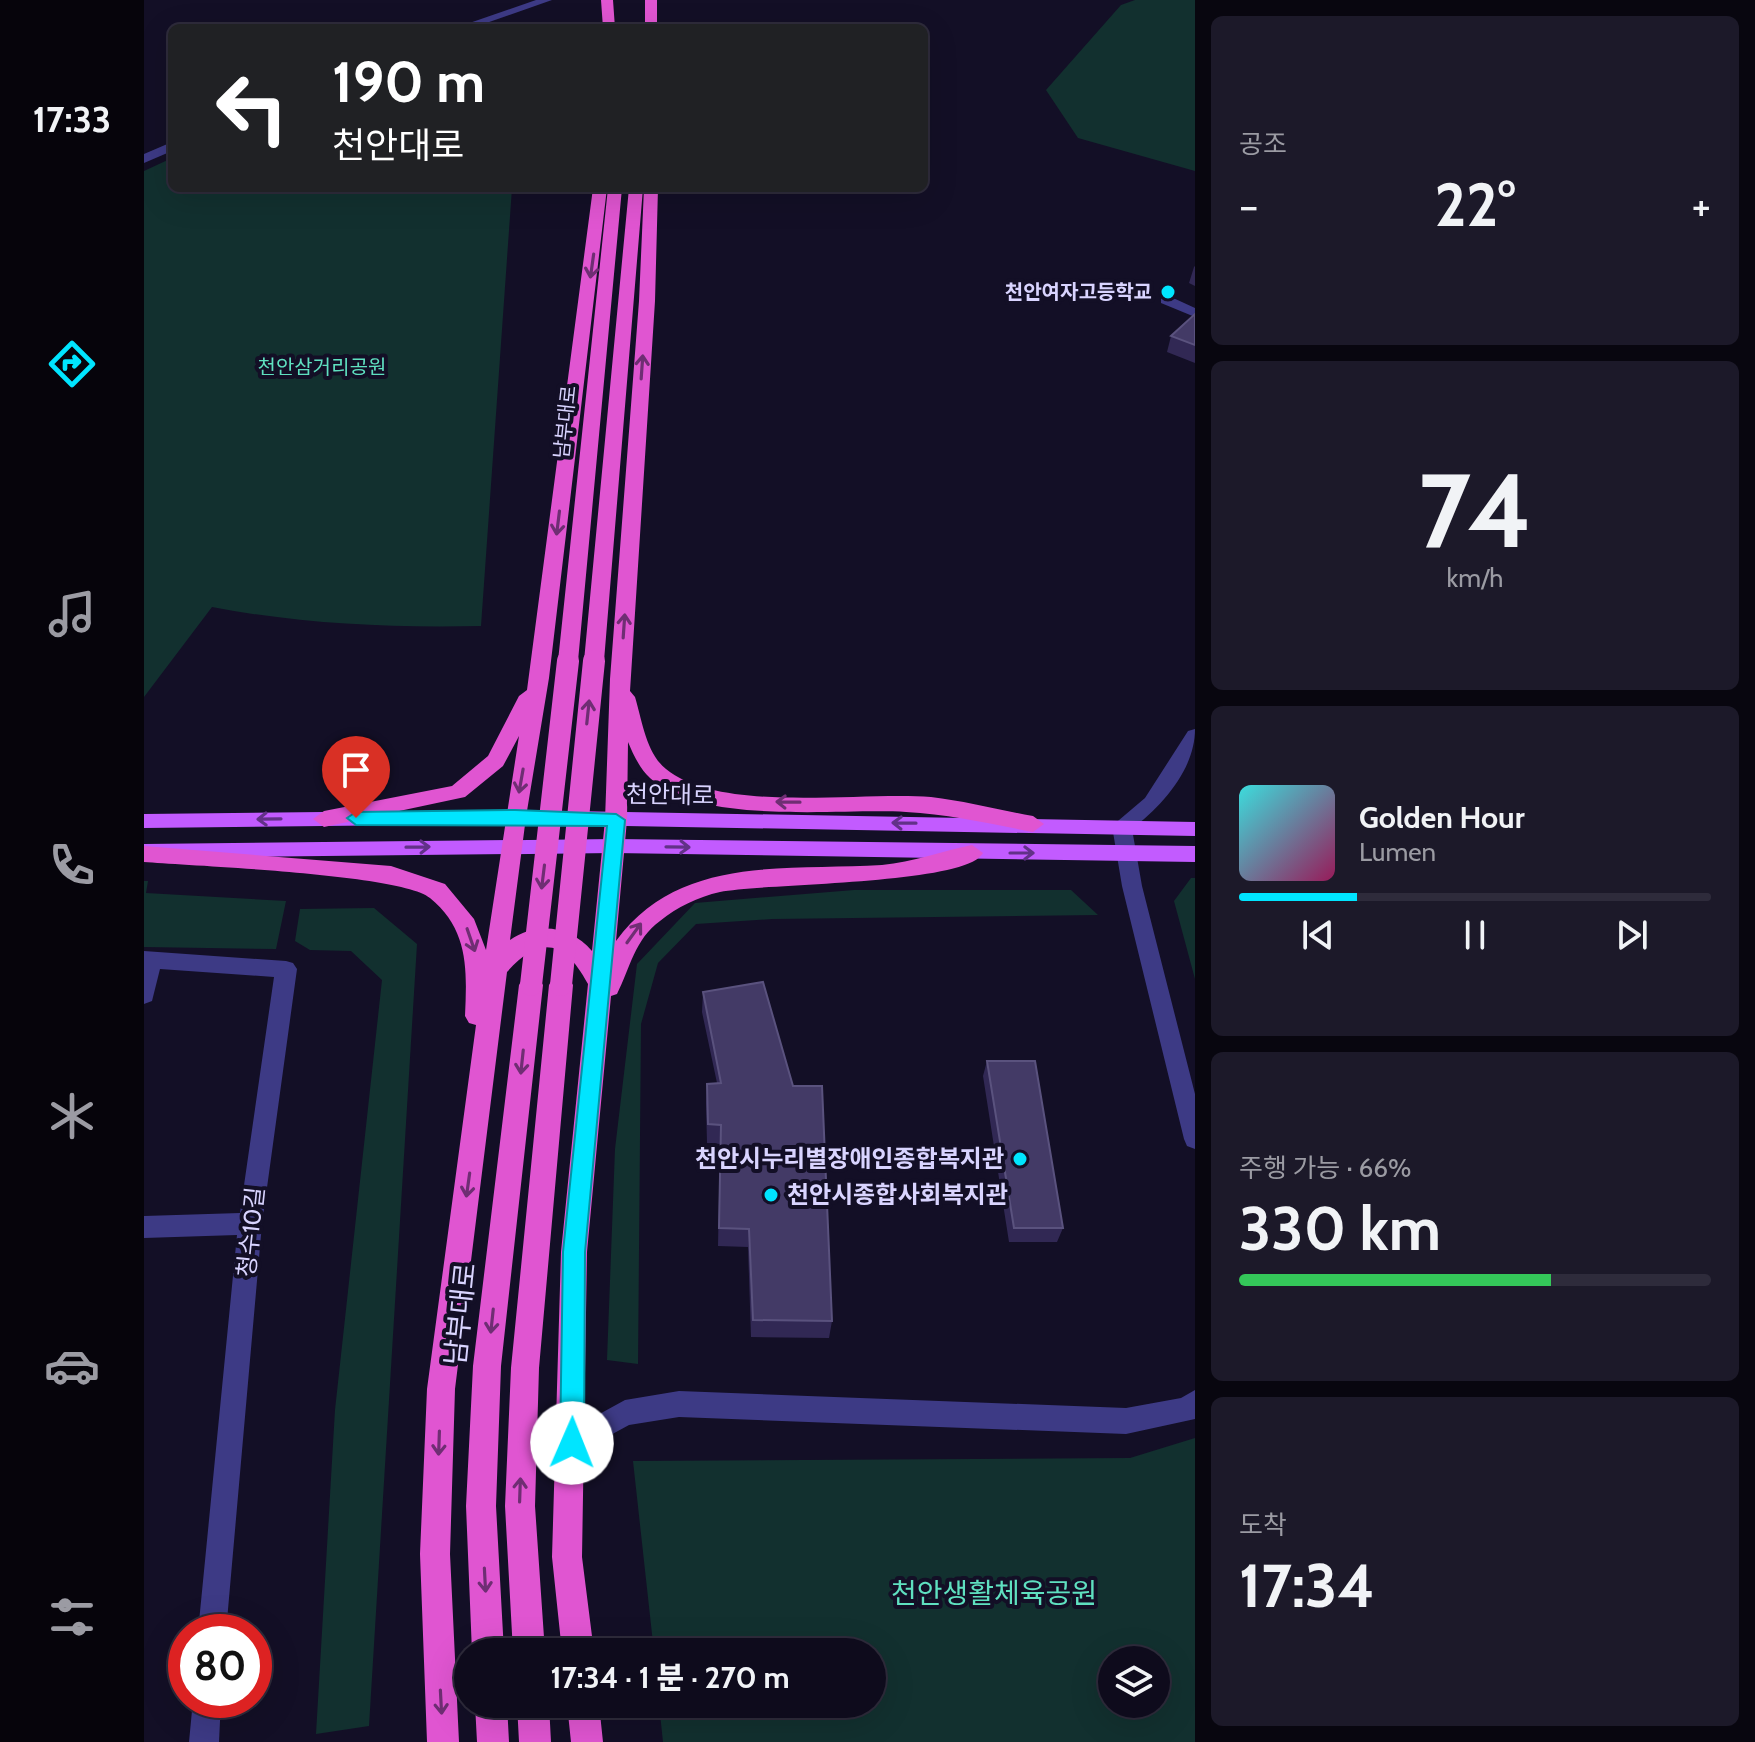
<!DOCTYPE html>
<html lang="ko">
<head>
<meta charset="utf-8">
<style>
	:root { --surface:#0e0b1c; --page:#1c1929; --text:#f1f3f6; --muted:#9b9ba3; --line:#2e2b3b; --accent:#00e5ff }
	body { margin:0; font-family:Cabin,"Noto Sans KR",sans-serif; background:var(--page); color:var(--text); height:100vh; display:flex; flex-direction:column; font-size:30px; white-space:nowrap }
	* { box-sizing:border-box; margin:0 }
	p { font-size:26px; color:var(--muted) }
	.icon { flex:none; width:44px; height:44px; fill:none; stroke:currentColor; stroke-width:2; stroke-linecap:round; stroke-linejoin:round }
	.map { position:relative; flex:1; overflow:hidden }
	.side { display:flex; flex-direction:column; gap:16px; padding:16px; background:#08060f; width:560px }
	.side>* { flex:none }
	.top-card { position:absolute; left:24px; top:24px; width:760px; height:168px; border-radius:12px; box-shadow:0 8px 32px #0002,0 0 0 2px var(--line); background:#202124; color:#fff; overflow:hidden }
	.controls { position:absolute; left:954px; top:1646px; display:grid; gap:16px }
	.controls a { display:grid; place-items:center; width:72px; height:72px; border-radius:50%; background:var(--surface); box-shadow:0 8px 32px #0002,0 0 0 2px var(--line); font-size:40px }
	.speed { position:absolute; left:24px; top:1614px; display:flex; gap:16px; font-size:40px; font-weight:700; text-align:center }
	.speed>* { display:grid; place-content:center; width:104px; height:104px; border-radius:50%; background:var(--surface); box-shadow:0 8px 32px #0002,0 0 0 2px var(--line); line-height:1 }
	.speed .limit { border:12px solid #d22; background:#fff; color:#111 }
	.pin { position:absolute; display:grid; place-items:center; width:68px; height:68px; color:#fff; margin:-82px -34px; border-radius:50% 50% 50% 0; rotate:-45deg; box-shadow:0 0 8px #0007 }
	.pin .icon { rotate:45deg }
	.me { position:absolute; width:88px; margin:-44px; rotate:1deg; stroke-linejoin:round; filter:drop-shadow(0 0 6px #0008) }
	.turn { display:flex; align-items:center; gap:28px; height:168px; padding:0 32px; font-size:36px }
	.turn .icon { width:104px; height:104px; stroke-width:2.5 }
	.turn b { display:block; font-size:56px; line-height:68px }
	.big { font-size:60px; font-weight:800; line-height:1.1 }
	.side .tile { flex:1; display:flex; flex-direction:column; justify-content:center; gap:12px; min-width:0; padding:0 28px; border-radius:12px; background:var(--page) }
	.side .dial { align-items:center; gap:0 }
	.dial b { font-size:104px; line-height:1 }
	.song { display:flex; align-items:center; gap:24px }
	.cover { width:96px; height:96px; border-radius:12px; background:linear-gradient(135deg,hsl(180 70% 55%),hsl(330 70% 35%)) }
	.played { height:8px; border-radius:4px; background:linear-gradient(90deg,var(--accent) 25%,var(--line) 25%) }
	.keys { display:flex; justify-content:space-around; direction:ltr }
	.heat { display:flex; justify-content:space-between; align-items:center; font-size:44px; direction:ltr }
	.charge { height:12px; border-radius:6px; background:linear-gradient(90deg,#34c759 66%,var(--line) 0) }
	.trip { position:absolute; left:310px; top:1638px; width:432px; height:80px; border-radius:40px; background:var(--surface); box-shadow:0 8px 32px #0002,0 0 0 2px var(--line); font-weight:800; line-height:80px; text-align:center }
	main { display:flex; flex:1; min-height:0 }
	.menu { display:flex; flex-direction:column; width:144px; justify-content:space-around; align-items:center; background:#06040b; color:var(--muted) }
	.menu .icon { width:56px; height:56px }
	.menu .current { color:var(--accent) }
	.menu b { font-size:36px; color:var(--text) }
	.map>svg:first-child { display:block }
	.green { fill:#12302f; fill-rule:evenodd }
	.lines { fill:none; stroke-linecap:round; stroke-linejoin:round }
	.minor { fill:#3d3a85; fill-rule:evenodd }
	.tertiary { fill:#3d3a85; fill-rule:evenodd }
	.primary { fill:#c25bff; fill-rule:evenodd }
	.trunk { fill:#e055d1; fill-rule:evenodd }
	.trunk-bridge { stroke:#e055d1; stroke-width:22 }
	.wall { fill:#312854 }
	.building { fill:#433a66; stroke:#5a527e; stroke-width:2 }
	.oneway { stroke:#6f2e73 }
	.oneway2 { stroke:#623188 }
	.route { fill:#00e5ff; stroke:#0095a6; stroke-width:2 }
	.poi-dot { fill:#00e5ff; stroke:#130f26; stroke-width:3 }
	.labels { text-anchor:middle; stroke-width:8; stroke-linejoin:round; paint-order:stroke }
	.far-poi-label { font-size:20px; font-weight:bold; fill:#d9d4ff; stroke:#130f26; text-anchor:end }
	.far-park-label { font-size:20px; fill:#5fe0c0; stroke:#130f26 }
	.far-street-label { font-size:20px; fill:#d9d4ff; stroke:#130f26 }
	.street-label { font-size:24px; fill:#d9d4ff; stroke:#130f26 }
	.poi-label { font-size:24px; font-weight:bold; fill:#d9d4ff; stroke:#130f26; text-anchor:end }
	.near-street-label { font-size:28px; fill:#d9d4ff; stroke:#130f26 }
	.near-park-label { font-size:28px; fill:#5fe0c0; stroke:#130f26 }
</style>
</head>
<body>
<main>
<nav class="menu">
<b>17:33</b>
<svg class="icon current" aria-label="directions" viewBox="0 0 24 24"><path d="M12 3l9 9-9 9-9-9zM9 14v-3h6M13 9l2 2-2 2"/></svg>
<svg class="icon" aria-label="music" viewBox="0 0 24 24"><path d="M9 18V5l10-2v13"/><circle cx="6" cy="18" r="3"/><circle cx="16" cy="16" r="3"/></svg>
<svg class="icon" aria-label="phone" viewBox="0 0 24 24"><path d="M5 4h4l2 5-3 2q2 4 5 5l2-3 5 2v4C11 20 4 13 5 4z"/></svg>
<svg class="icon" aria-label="climate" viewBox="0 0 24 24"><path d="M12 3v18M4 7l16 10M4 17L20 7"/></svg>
<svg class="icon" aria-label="car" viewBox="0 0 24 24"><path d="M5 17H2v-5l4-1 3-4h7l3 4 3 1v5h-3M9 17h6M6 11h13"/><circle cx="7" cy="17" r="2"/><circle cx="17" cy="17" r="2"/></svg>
<svg class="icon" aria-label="filters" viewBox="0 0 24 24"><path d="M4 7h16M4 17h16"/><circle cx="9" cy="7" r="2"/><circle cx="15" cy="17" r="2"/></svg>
</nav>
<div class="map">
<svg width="1051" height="1742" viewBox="0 0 1051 1742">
	<rect width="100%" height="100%" fill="#130f26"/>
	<path class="green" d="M991,0H1051V171L934,138L902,90L977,5Z
		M28,158V188H368L337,626C246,628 157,624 68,607L0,697V171Z
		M1047,878H1051V979L1030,901Z
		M0,881H4L2,893L142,901L132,949L0,947Z
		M710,890H927L954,915L628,919L552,924L514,963L497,1024L494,1364L463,1360L471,1149L493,964L551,903Z
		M230,908L273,944L225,1726L172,1734L191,1410L238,980L207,951L166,950L151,941L156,909Z
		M1051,1438V1742H519L515,1704H728V1652H510L489,1461L986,1458ZM968,1660H1012V1704H968Z"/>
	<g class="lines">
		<path class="minor" d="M1017,297H1027L1051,308V317L1017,303Z
			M1051,729C1051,769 1019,805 988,829L998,886L1051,1094V1149L1043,1146L1040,1139L978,886L968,826L1001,798L1044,731Z
			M0,951L142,961L149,963L153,969L118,1224L82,1632H54L93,1235L0,1238V1216L96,1213L130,977L16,969L8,1001L0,1004Z
			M1051,1390V1419L982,1434L535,1417L485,1425L428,1456L419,1452L415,1443L419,1434L481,1400L535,1391L982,1408L1037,1398Z
			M49,1700H77L75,1742H45Z"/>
		<path class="tertiary" d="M392,0H408L328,28H311Z
			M28,142V151L0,163V154Z"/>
		<path class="primary" d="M371,810L1051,822V836L371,824L0,828V814Z
			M470,839L1051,846V862L470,853L0,858V844Z"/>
		<path class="trunk" d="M457,0H469L471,28H459Z
			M501,0H513V28H501Z
			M449,188H463L405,678L382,817L366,940C393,921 427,926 448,951L461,820L466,679L495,301L500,188H514L511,301L486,691L491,697C498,720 502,753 522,769C576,814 717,791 787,797C821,801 855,810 889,816L900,824L889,832C847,824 805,814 762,812C695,808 557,826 506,778C496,769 489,754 484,742L483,820L472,941C535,854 643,871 738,865C769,862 798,851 828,845L839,853C822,885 620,883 576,892C554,897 533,907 516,921C491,939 486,968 473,994L467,996L443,1252L438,1557L450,1652H418L408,1557L417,1252L444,984C421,941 396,934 363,972L311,1389L306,1554L315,1742H283L276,1554L283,1389L332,1025L325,1023L321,1016C323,970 325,930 286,898C258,874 49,866 0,862V846L247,866L301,884L330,919L342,950L375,736L359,766L321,797L180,827L169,819L180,811L308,786L344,756L375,696L383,690Z
			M464,188H478L434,661L424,668L414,661Z
			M485,188H499L460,661L450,668L440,661Z
			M387,976L395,978L399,985L357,1366L352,1506L360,1652H328L322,1506L329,1366L375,985L379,978Z
			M417,976L425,978L429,985L395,1368L391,1506L401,1652H369L361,1506L367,1368L405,985L409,978Z
			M331,1704H363L365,1742H333Z
			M373,1704H405L407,1742H375Z
			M423,1704H455L459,1742H427Z"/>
		<path class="trunk-bridge" d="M387,985L424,661
			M417,985L450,661"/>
	</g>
	<path class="wall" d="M1051,266V286L1045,283L1050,267Z
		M1051,314V363L1023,352L1027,336Z
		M559,992L688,1321L685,1338L607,1337L604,1247L574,1246L576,1144L563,1143L562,1103L563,1084L573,1083L558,1012Z
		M843,1061L919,1228L913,1242H865L839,1076Z"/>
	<path class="building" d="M1051,314V345L1027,336Z
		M619,982L649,1086H678L688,1321L609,1320L605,1229L575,1228L577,1125L564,1124L563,1084L577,1083L559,992Z
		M843,1061H891L919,1228H870Z"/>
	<defs><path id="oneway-shaft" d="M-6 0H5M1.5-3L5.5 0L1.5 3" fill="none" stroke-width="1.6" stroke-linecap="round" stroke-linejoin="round" transform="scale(2)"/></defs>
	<g class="oneway">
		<use href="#oneway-shaft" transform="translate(448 266) rotate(98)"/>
		<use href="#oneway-shaft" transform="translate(498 367) rotate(-86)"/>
		<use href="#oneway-shaft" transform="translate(414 523) rotate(97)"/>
		<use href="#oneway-shaft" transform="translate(480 626) rotate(-86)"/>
		<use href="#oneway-shaft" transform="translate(444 712) rotate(-84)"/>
		<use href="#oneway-shaft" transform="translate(377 781) rotate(100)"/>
		<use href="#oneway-shaft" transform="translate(644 802) rotate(-179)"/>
		<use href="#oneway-shaft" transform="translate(399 877) rotate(97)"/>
		<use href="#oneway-shaft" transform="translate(490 933) rotate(-54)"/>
		<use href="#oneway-shaft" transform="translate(327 940) rotate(71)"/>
		<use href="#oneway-shaft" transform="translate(378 1062) rotate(96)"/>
		<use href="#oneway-shaft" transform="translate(324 1185) rotate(98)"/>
		<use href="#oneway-shaft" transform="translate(348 1321) rotate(96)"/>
		<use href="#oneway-shaft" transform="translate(295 1443) rotate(92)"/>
		<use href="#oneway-shaft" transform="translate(376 1490) rotate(-88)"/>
		<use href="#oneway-shaft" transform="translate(341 1580) rotate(87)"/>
		<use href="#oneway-shaft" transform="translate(297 1702) rotate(87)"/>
	</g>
	<g class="oneway2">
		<use href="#oneway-shaft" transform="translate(125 819) rotate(179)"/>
		<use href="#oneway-shaft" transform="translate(760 823) rotate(-179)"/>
		<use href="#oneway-shaft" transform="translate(274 847) rotate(-1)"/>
		<use href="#oneway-shaft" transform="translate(534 847) rotate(1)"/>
		<use href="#oneway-shaft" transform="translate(878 853)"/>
	</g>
	<path class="route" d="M371,810L472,814L481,820L441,1252L440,1443L436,1451L428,1455L419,1451L416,1443L419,1252L463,826L212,825L203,818L212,812Z"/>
	<g class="poi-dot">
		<circle cx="1024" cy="292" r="8"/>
		<circle cx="876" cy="1159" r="8"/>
		<circle cx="627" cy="1195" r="8"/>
	</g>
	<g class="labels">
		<g class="far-poi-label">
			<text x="1008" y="299">천안여자고등학교</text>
		</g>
		<g class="far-park-label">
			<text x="178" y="374">천안삼거리공원</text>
		</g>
		<g class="far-street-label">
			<text transform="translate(421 422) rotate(-84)" y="7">남부대로</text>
		</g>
		<g class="street-label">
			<text transform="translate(526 795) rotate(1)" y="8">천안대로</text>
			<text transform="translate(107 1232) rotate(-84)" y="8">청수10길</text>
		</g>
		<g class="poi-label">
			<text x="860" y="1167">천안시누리별장애인종합복지관</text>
			<text x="643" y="1203" text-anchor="start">천안시종합사회복지관</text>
		</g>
		<g class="near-street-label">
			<text transform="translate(316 1314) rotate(-84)" y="10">남부대로</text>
		</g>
		<g class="near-park-label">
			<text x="850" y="1603">천안생활체육공원</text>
		</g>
	</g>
</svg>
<div class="controls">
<a><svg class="icon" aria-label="layers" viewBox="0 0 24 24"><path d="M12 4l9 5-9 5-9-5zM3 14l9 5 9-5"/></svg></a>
</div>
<div class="speed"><div class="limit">80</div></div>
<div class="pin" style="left:212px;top:818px;background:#d93025"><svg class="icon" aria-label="arrive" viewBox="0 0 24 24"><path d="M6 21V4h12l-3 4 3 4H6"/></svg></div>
<svg class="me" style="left:428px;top:1443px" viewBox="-20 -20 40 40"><circle r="19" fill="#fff"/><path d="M0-13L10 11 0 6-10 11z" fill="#00e5ff"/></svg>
<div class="trip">17:34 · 1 분 · 270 m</div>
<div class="top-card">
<div class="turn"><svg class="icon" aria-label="left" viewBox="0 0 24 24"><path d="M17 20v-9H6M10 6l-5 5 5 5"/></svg><div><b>190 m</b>천안대로</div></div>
</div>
</div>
<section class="side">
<div class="tile"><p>공조</p>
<div class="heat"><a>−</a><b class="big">22°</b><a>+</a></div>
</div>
<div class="tile dial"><b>74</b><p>km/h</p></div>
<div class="tile">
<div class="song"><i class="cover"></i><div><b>Golden Hour</b><p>Lumen</p></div></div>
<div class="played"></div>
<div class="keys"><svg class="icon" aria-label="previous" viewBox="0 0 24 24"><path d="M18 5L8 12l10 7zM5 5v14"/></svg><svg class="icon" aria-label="pause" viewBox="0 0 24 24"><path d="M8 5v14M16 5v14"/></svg><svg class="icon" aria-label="next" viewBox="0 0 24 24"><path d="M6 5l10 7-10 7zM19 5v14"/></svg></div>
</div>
<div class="tile"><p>주행 가능 · 66%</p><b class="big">330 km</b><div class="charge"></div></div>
<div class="tile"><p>도착</p><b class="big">17:34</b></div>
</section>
</main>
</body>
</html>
